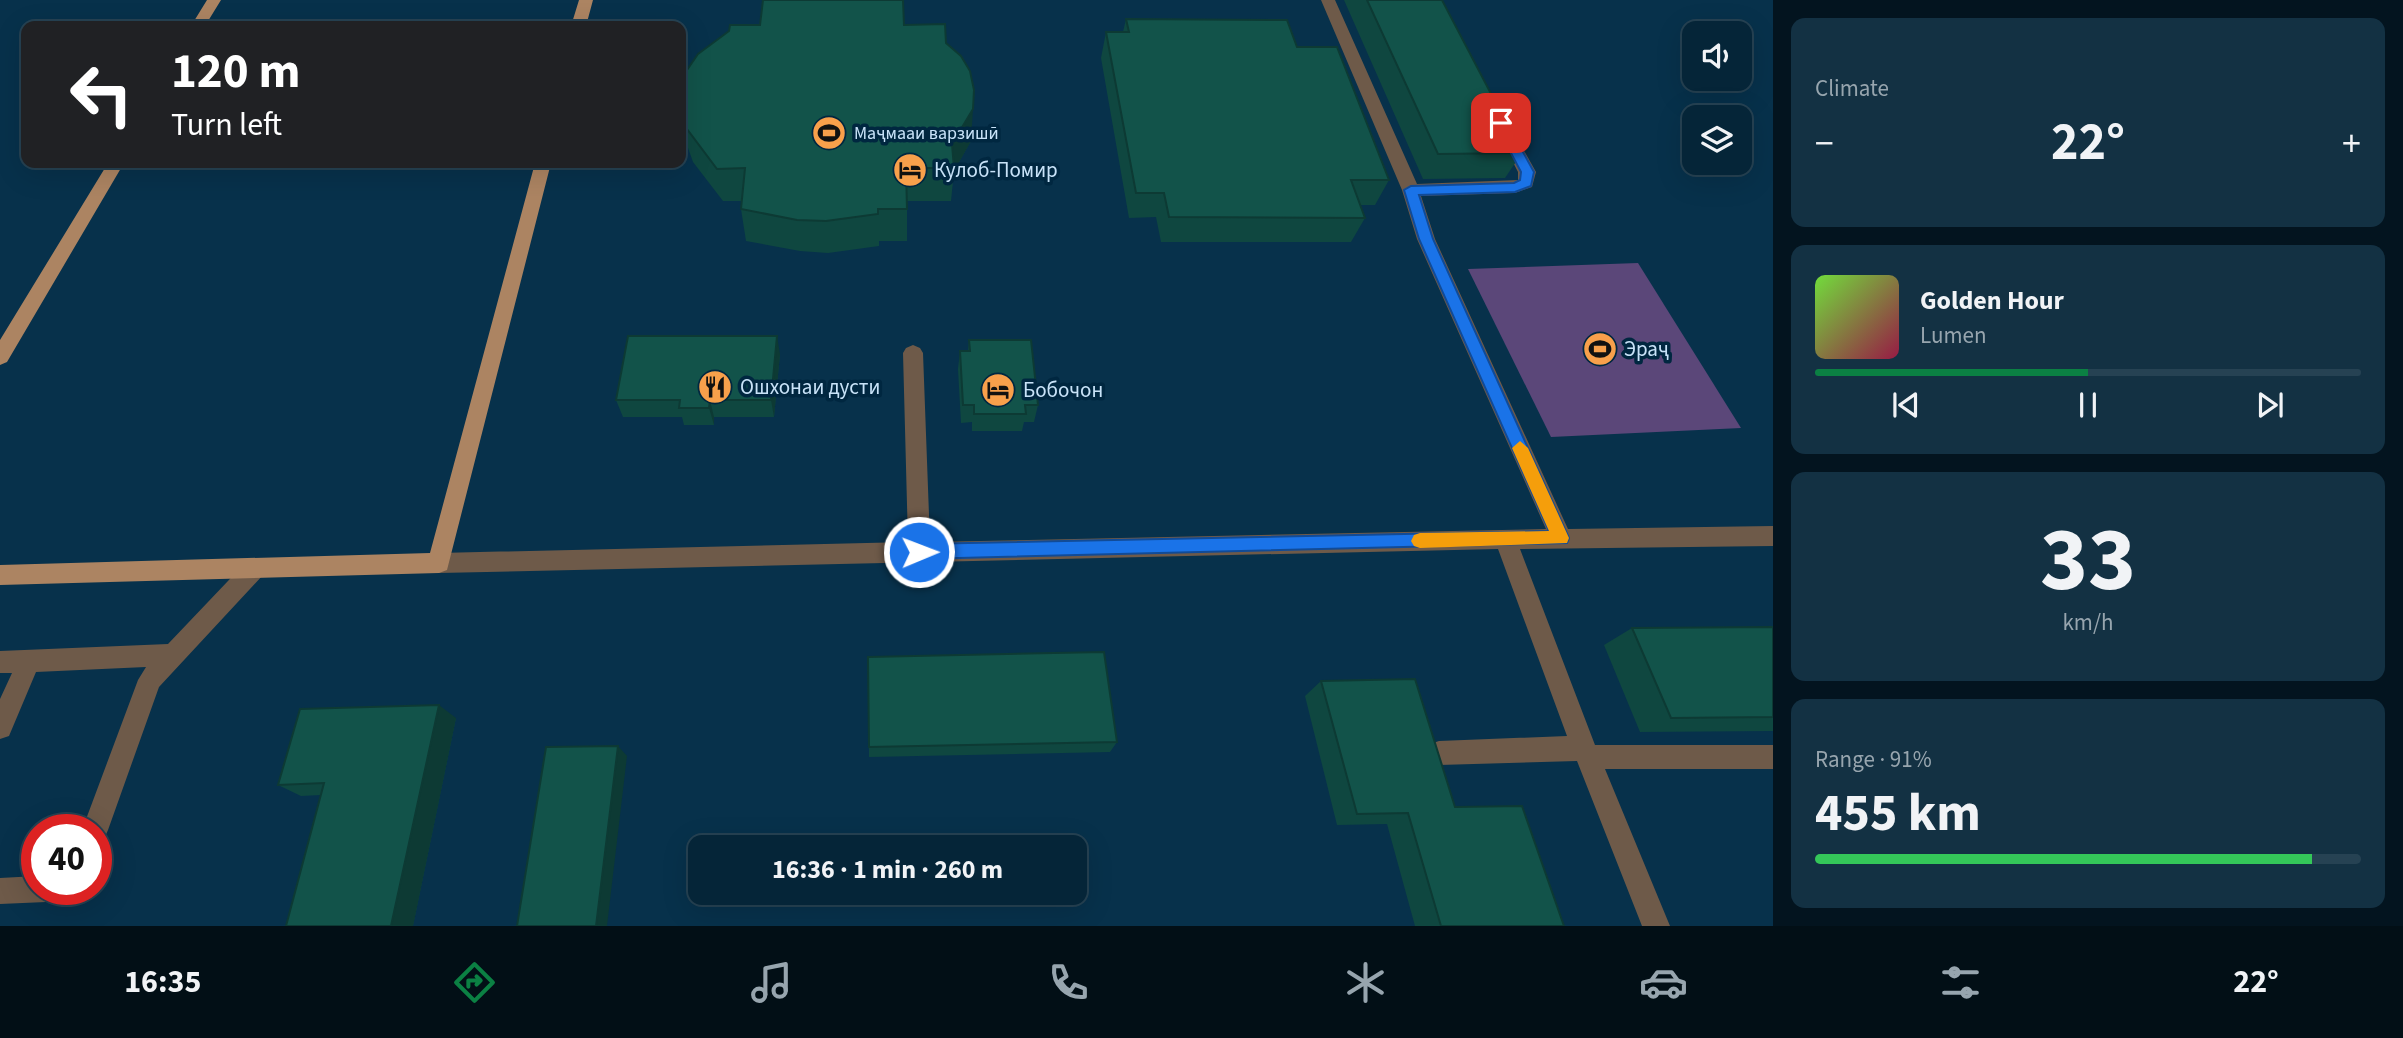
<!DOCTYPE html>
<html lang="en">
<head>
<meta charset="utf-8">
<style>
	:root { --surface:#052538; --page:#133143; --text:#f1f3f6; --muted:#97a5ae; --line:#264253; --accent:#0b8043 }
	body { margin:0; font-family:"Source Sans 3",sans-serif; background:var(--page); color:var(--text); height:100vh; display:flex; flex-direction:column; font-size:26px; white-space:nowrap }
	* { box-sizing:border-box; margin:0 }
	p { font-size:23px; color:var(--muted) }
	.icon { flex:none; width:38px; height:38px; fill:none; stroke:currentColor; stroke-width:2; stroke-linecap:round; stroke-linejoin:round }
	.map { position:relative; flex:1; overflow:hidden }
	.drawer { display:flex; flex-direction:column; gap:18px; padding:18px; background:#03141f; width:630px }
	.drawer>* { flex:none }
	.banner { position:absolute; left:21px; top:21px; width:665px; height:147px; border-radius:14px; box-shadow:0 7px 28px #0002,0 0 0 2px var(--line); background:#202124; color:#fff; overflow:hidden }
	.tools { position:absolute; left:1682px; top:21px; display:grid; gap:14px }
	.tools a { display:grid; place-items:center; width:70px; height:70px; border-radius:14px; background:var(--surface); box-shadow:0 7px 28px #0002,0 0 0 2px var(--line); font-size:35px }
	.speed { position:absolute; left:21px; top:814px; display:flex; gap:14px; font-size:35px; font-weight:700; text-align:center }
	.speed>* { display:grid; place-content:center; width:91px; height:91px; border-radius:50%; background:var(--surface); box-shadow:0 7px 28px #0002,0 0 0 2px var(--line); line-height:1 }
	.speed .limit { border:10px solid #d22; background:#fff; color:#111 }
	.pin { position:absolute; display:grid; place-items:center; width:60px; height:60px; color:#fff; margin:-30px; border-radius:14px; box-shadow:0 4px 10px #0006 }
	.me { position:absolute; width:77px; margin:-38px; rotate:89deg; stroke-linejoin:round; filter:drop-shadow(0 0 5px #0008) }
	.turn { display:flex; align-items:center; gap:24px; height:147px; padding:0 35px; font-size:32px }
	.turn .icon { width:91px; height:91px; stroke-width:2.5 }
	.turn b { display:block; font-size:49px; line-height:60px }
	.big { font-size:52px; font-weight:700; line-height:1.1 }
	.drawer .tile { flex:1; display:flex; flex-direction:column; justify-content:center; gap:10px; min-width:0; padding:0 24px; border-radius:14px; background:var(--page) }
	.drawer .dial { align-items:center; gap:0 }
	.dial b { font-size:91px; line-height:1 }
	.song { display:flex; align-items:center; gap:21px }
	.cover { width:84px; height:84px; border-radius:10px; background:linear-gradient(135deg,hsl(100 70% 55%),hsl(340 70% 35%)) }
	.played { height:7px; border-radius:4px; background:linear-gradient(90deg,var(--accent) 50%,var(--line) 50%) }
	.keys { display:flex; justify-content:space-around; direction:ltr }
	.heat { display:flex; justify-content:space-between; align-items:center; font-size:38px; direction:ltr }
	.charge { height:10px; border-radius:5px; background:linear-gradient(90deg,#34c759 91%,var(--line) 0) }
	.trip { position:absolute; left:688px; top:835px; width:399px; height:70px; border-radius:14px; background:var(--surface); box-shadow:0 7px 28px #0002,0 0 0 2px var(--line); font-weight:700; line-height:70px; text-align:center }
	.tabs { display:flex; height:112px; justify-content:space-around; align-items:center; background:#020f16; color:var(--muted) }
	.tabs .icon { width:49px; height:49px }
	.tabs .current { color:var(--accent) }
	.tabs b { font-size:32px; color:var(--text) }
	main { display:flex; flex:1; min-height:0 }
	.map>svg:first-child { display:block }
	.green { fill:#5b4779 }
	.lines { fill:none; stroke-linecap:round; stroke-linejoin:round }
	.minor { fill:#6e5a49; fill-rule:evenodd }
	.major { fill:#ac8462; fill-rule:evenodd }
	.wall { fill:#0f4740 }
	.shaded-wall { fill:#0d3a34 }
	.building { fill:#12534a; stroke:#0d3a34; stroke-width:2 }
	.route { fill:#1a73e8; stroke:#114b97; stroke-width:2 }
	.slow { fill:#f59e0b }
	.labels { text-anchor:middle; stroke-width:7; stroke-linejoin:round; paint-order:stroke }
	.far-poi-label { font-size:18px; fill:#c8e3f8; stroke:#002740; text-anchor:start }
	.poi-label { font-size:21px; fill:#c8e3f8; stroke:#002740; text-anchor:start }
</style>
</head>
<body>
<main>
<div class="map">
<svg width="1773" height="926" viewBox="0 0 1773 926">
	<rect width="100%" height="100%" fill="#07314b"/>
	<path class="green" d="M1638,263L1741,428L1551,437L1468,269Z"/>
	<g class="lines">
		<path class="minor" d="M1321,0H1335L1417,184L1518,180V172L1499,135L1507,129L1513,131L1536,172L1532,187L1515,193L1421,196L1435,239L1568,529L1773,526V546L1520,549L1595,745H1773V769H1605L1670,926H1642L1577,761L1439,765L1430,762L1427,753L1430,744L1439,741L1567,736L1498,549L439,573L431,570L428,563L431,556L439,553L908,542L903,353L906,348L913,345L920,348L923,353L930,542L1546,529L1417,239L1402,190Z
			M255,558L263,561L266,568L263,575L159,687L108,830L104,839L96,842V830H82L138,680L146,667L36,672L9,736L0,739V699L12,673H0V651L168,644L247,561Z
			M37,876V889H59L55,898L46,902L0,904V878Z"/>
		<path class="major" d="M207,0H221L205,26H191Z
			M579,0H593L586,26H571Z
			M108,163H124L7,362L0,365V340Z
			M535,163H551L447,570L439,573L0,585V565L430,553Z"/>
	</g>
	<path class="wall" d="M1344,0H1442L1522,153L1505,178L1423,179Z
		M1126,19L1297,47L1389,180L1375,205H1360L1365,218L1351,242H1161L1156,217L1129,218L1101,58L1106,32H1123Z
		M904,25L946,43L971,141L954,171L951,201H907V241H879V246L828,253L800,251L746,241L741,209L742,201H723L693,162L687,145L681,113Z
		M969,340L1038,405L1034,422H1024L1022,431H972V422L961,423L958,369L960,351H968Z
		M780,354L774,417H714V425H684L682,417H623L616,400Z
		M1773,627V731L1640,732L1604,645L1632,628Z
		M1321,681L1455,807L1564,926H1415L1387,824L1337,825L1305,696Z
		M456,718L413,926H286L321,795L301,796L278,785Z
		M1117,742L1110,752L869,757V747Z"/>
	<path class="shaded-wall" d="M973,109L971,141L954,171L952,144Z
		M777,336L780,354L774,417L771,400Z
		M710,400L714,417V425L709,408Z
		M439,705L456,718L413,926H391Z
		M618,746L627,756L607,926H596Z"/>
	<path class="building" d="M763,0H903L904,25L945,24L946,43L961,56L970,71L974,90L973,109L952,144L954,168H906L907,209H878V214L826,221L797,220L741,209L745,168L717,169L687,129L681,113V88L687,70L698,54L729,31L730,25H760Z
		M1367,0H1442L1522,153L1438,154Z
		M1126,19L1287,20L1297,47H1337L1389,180H1351L1365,218L1169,217L1164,193H1136L1106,32H1129Z
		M628,336H777L771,400H710L709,408H679L680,400H616Z
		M969,340H1031L1038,405H1025L1026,414H974V405H963L960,351H970Z
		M1773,627V717L1671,718L1632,628Z
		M1104,652L1117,742L869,747L868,657Z
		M1415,679L1455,807L1522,806L1564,926H1441L1408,813L1357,814L1321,681Z
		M439,705L391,926H286L324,783L278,785L300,709Z
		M618,746L596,926H517L546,747Z"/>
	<path class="route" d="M1501,119L1507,123L1534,172L1531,186L1515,192L1419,195L1433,239L1569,538L1567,543L919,559L913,557L911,552L913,547L919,544L1549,531L1419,239L1404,190L1411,186L1514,183L1520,180L1521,172L1495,123Z"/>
	<path class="slow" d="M1520,441L1528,448L1569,538L1567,543L1420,548L1414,546L1411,541L1414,535L1420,533L1549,531L1512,448Z"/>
	<defs>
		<g id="stadium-disc" transform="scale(1.75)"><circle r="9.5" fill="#f8a04b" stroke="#002740"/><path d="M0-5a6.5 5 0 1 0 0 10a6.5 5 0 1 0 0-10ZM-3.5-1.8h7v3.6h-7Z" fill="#111"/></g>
		<g id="hotel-disc" transform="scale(1.75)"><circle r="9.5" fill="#f8a04b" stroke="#002740"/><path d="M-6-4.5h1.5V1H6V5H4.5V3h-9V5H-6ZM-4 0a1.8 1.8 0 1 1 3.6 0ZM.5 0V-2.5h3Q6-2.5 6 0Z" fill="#111"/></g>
		<g id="restaurant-disc" transform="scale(1.75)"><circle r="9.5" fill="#f8a04b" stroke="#002740"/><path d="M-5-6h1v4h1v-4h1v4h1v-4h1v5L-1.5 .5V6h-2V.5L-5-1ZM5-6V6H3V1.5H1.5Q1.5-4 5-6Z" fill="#111"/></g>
	</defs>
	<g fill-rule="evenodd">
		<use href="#stadium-disc" x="829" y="133"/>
		<use href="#hotel-disc" x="910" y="170"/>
		<use href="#stadium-disc" x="1600" y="349"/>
		<use href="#restaurant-disc" x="715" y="387"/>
		<use href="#hotel-disc" x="998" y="390"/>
	</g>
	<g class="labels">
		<g class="far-poi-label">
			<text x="854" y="139">Маҷмааи варзишӣ</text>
		</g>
		<g class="poi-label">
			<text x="934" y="177">Кулоб-Помир</text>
			<text x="1624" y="356">Эраҷ</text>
			<text x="740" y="394">Ошхонаи дусти</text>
			<text x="1023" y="397">Бобочон</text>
		</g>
	</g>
</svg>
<div class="tools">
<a><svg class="icon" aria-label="sound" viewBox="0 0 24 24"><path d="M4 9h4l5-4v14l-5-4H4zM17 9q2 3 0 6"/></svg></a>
<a><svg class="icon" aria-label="layers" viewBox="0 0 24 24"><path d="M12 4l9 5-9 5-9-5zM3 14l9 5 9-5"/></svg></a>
</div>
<div class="speed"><div class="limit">40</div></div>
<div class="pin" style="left:1501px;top:123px;background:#d93025"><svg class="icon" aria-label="arrive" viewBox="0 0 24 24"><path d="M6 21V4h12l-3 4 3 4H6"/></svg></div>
<svg class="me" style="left:919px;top:552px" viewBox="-20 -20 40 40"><circle r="17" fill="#1a73e8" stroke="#fff" stroke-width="3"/><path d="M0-11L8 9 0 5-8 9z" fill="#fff"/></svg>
<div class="trip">16:36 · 1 min · 260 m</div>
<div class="banner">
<div class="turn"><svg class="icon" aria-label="left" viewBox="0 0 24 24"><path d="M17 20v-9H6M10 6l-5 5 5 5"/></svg><div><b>120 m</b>Turn left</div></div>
</div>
</div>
<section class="drawer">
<div class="tile"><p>Climate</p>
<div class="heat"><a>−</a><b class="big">22°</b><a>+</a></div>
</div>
<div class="tile">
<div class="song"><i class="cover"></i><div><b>Golden Hour</b><p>Lumen</p></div></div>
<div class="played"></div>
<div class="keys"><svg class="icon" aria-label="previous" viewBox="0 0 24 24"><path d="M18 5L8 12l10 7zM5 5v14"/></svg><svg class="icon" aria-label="pause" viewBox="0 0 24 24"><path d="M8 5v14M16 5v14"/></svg><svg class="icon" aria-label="next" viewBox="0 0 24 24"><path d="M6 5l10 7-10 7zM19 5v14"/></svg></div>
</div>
<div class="tile dial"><b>33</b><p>km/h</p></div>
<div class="tile"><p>Range · 91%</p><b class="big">455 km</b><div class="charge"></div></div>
</section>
</main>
<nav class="tabs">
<b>16:35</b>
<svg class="icon current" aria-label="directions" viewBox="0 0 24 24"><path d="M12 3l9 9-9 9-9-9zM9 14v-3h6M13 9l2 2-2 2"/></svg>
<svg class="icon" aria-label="music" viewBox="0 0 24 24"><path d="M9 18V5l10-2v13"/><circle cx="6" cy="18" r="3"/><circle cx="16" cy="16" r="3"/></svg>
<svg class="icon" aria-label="phone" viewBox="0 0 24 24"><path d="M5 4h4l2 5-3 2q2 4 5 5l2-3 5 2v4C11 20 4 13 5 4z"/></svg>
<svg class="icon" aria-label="climate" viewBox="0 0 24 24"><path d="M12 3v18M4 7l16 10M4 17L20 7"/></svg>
<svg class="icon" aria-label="car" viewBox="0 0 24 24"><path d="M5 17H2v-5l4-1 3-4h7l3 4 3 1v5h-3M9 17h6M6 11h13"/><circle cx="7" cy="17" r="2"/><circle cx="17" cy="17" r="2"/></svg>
<svg class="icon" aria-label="filters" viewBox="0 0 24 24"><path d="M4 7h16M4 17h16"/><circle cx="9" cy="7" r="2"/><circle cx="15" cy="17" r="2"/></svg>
<b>22°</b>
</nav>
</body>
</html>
